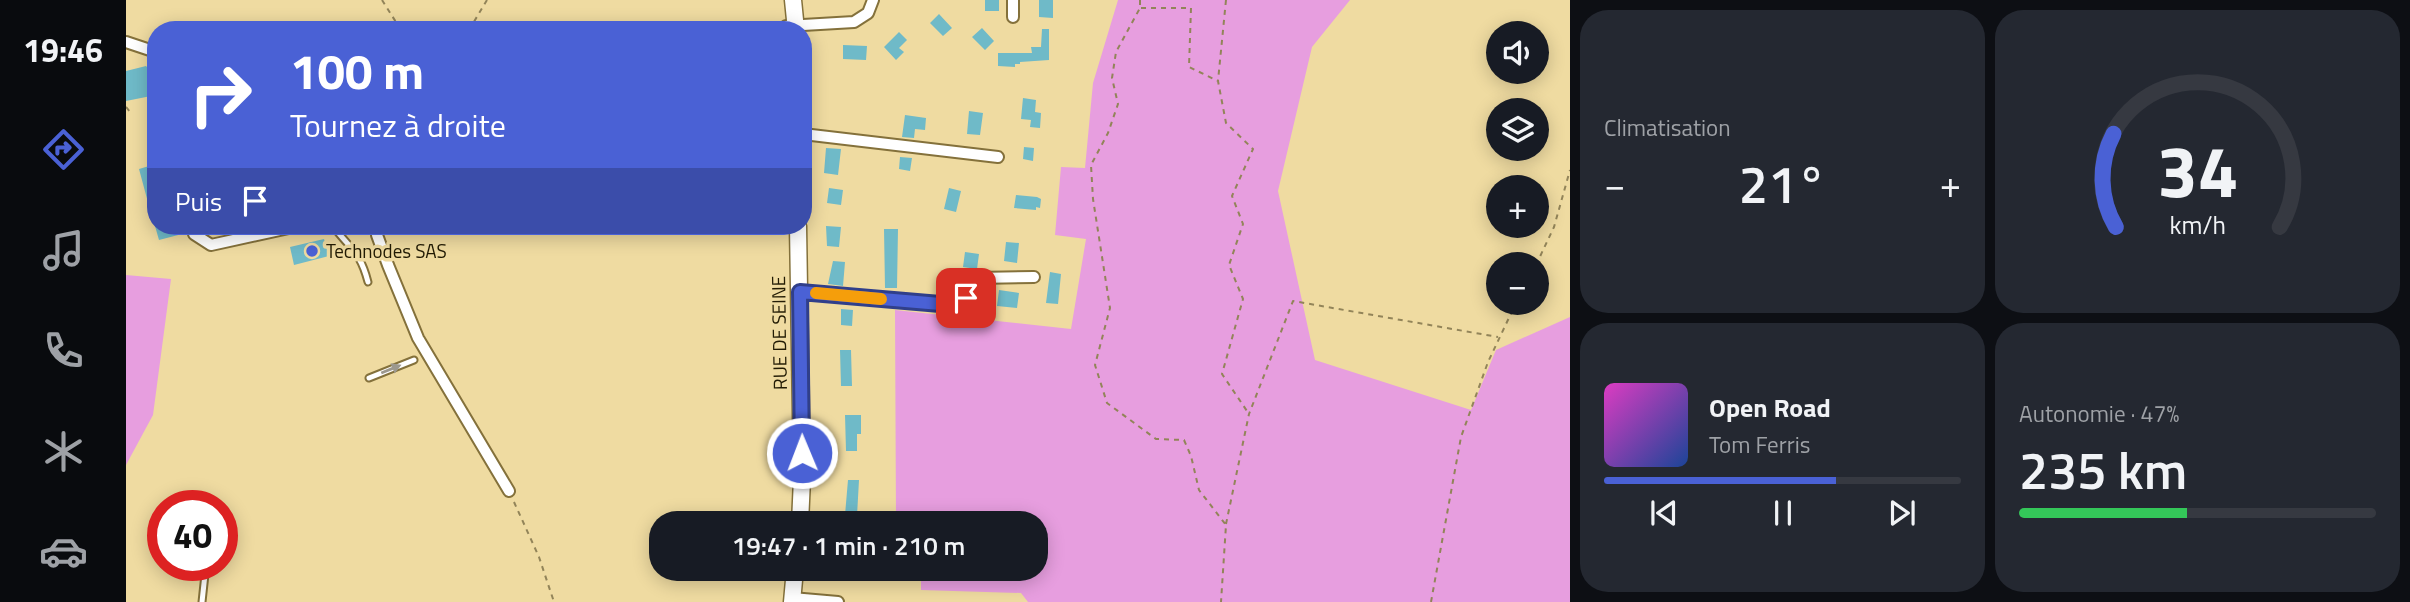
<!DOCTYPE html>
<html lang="fr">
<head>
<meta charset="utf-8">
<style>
	:root { --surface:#171b24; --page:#242831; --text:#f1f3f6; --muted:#9ea1a6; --line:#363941; --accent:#4a61d5 }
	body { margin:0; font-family:"Titillium Web",sans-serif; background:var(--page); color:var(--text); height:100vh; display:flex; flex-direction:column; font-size:26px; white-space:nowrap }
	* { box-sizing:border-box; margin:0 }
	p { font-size:23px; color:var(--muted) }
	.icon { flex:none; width:38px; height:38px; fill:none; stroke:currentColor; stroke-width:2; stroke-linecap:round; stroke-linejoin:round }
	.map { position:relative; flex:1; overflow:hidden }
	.panel { display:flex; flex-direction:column; gap:10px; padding:10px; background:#0d0f14; width:840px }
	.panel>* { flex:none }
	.hud { position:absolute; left:21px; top:21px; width:665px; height:214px; border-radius:28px; box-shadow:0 4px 18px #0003; background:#4a61d5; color:#fff; overflow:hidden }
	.buttons { position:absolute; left:1360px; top:21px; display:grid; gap:14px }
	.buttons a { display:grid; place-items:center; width:63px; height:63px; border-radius:50%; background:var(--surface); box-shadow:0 4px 18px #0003; font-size:35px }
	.speed { position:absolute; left:21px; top:490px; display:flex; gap:14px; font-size:35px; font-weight:700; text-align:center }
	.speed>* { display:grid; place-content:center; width:91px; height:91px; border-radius:50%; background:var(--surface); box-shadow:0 4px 18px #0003; line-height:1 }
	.speed .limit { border:10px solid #d22; background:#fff; color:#111 }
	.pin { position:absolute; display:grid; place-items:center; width:60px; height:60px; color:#fff; margin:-30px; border-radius:14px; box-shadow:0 4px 10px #0006 }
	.me { position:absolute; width:77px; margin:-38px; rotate:359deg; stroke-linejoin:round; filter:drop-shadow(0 0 5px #0008) }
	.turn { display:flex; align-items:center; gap:24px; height:147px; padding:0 28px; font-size:32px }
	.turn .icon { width:91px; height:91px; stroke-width:2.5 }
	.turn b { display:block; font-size:49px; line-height:60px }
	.then { display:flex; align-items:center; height:66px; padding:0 28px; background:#0003; gap:14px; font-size:26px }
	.big { font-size:52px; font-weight:600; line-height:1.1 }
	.panel .widget { flex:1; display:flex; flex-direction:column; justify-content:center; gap:10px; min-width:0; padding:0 24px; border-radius:28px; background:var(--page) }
	.panel .dial { align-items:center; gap:0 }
	.dial svg { height:182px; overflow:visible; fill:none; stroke:var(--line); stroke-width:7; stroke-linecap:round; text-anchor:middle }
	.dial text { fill:var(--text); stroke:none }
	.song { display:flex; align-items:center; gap:21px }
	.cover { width:84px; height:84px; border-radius:10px; background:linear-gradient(135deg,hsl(310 70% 55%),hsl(220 70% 35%)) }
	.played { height:7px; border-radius:4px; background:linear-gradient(90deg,var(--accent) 65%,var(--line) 65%) }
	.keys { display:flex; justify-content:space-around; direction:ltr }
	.heat { display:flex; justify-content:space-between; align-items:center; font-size:38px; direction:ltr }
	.charge { height:10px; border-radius:5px; background:linear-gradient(90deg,#34c759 47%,var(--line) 0) }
	.panel .tiles { flex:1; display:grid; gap:10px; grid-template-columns:repeat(2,1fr) }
	.trip { position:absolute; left:523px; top:511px; width:399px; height:70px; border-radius:28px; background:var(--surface); box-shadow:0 4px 18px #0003; font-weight:600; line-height:70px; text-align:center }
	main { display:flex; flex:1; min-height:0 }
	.menu { display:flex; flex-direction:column; width:126px; justify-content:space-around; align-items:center; background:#090b0e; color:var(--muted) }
	.menu .icon { width:49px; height:49px }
	.menu .current { color:var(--accent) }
	.menu b { font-size:32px; color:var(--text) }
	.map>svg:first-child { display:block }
	.green { fill:#e79edf }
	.building { fill:#6fbac8 }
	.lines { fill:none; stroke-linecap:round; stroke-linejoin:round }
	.lane-casing { stroke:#84713b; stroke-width:9 }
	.street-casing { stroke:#84713b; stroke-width:14 }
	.secondary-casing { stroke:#84713b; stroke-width:19 }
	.path { stroke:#928459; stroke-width:2; stroke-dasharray:5 5; stroke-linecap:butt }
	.lane { stroke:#fff; stroke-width:5 }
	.street { stroke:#fff; stroke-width:10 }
	.secondary { stroke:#fff; stroke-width:16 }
	.oneway { fill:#9c988e }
	.route-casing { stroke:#303f8a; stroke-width:18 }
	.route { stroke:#4a61d5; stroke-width:12 }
	.slow { stroke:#f59e0b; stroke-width:12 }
	.poi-dot { fill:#4a61d5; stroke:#efdba1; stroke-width:2.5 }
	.labels { text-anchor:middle; stroke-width:7; stroke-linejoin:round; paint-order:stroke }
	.poi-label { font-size:19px; fill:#221b04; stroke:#efdba1; text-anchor:start }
	.street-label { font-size:19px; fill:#221b04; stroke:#efdba1 }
</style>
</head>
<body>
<main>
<nav class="menu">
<b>19:46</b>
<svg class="icon current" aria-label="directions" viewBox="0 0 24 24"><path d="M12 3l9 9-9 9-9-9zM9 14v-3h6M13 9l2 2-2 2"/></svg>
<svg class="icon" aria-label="music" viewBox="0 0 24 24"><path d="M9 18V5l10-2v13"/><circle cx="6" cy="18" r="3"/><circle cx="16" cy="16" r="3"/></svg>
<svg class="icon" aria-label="phone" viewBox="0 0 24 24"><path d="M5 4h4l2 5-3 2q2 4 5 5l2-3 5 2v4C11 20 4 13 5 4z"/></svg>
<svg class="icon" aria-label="climate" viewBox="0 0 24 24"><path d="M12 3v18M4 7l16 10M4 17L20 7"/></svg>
<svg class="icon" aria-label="car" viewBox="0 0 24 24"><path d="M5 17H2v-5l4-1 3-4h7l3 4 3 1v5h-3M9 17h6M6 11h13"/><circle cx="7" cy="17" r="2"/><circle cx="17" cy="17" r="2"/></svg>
</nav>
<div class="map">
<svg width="1444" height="602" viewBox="0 0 1444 602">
	<rect width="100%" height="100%" fill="#efdba1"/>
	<path class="green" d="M992,0H1224L1186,47L1152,191L1189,360L1345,410L1370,350L1444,317V602H902L895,593L795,590V569H910V523H770L769,310L945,329L960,239L929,235L935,167L959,168L967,83Z
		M0,275L45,279L27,415L0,465Z"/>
	<path class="building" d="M859,0H873V11H859Z
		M913,0H927V18L913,17Z
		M813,14L826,28L817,36L804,23Z
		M856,28L868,41L859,50L846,37Z
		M916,29H923V60L894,62V64H889V67L872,66V53H906L905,47H915Z
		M773,32L781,40L773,48L778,52L770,60L758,47Z
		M717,45L741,46L740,60L717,59Z
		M20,66L30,76V118L21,108L25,96L0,101V71Z
		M897,98L910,100L909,112L915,113L914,128L904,127L905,120L895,119Z
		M843,111L857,113L854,135L841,134Z
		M779,115L800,118L799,130L789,129L788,138L776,137Z
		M898,147L908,148L907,161L897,159Z
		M700,148L715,149L712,175L698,173Z
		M774,157L786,158L784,171L773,169Z
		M30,164V220L27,221L13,169Z
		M703,188L717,190L715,205L701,203Z
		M823,188L835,191L830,212L818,209Z
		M890,195L911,197L915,199L914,208L910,207V210L888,208Z
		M29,226H58L60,233L33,240Z
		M700,226L715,227L713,247L701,246Z
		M758,229H772L771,288H759Z
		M198,239L203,256L168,265L164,247Z
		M880,242L893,243L891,263L878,261Z
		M839,252L853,254L851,269L837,267Z
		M707,261L719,262L717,286L702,284Z
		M924,272L935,274L932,304L920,303Z
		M873,290L893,293L891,308L871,306Z
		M715,309L727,310L726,326L715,325Z
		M714,350H725L726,386H715Z
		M719,415H735V434H731V451H720Z
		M722,480H733L731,516L719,515Z
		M720,569H731L730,579H719Z"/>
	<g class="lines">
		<g class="lane-casing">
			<path id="lane" d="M207,226C224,249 234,251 242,282
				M243,378L288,360
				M76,602L80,565"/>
		</g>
		<g class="street-casing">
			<path id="street" d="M887,17V0
				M660,26L728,22L742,13L747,0
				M0,42L30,52
				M677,134L872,157
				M66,226L68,234L85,245L172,226
				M251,226V235L262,265L292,338L383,491
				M674,292L826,305L840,298L850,278L908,277
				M666,598L712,602"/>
		</g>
		<g class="secondary-casing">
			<path id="secondary" d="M667,0L670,30
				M672,226L676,479L674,523
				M666,602L669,569"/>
		</g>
		<path class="path" d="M256,0L275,30
			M1014,0V8L990,52L986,78L992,104L982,133L965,165L967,199L984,308L969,365L981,403L1030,439L1058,440L1065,456L1073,490L1100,525L1095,602
			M1100,0L1092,81L1100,123L1127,149L1106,196L1117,224L1103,265L1117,299L1096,374L1123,414
			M1015,8H1065L1063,67L1092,81
			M343,30L361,0
			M0,107L5,113
			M1410,265L1428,227L1444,170
			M388,502L413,557L428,602
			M1100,524L1123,414L1167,301L1372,337
			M1305,602L1335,437L1362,362L1390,303"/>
		<use href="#lane" class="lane"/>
		<use href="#street" class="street"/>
		<use href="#secondary" class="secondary"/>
	</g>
	<defs><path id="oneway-solid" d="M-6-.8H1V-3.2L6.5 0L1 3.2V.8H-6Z" transform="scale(1.75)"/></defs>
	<use class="oneway" href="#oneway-solid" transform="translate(265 369) rotate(-22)"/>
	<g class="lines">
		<g class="route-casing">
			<path id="route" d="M676,453L674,292L826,305L840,298"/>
		</g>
		<use href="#route" class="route"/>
		<path class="slow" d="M690,293L755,299"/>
	</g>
	<circle class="poi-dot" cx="186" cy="251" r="7"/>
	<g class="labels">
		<g class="poi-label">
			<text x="200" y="258">Technodes SAS</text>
		</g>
		<g class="street-label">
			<text transform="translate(653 333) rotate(-91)" y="7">RUE DE SEINE</text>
		</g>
	</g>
</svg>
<div class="buttons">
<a><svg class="icon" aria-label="sound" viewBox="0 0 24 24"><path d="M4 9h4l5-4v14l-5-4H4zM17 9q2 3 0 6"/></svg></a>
<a><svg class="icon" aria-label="layers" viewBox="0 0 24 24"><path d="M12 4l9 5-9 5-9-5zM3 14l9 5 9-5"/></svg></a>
<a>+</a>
<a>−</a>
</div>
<div class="speed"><div class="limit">40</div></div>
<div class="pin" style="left:840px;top:298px;background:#d93025"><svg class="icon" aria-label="arrive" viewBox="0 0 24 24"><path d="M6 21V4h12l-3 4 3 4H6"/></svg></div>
<svg class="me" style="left:676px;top:453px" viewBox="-20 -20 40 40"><circle r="17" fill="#4a61d5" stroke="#fff" stroke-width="3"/><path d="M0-11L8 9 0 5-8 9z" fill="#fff"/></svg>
<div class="trip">19:47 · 1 min · 210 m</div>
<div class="hud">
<div class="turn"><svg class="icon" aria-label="right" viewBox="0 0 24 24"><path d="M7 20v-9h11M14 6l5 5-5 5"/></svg><div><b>100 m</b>Tournez à droite</div></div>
<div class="then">Puis<svg class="icon" aria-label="arrive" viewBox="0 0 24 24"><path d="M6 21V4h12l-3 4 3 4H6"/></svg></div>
</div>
</div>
<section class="panel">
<div class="tiles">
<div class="widget"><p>Climatisation</p>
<div class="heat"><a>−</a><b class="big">21°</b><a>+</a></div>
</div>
<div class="widget dial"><svg viewBox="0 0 100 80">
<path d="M14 69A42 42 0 1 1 86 69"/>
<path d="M14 69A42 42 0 0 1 13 28" stroke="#4a61d5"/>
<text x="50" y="56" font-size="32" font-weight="700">34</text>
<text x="50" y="72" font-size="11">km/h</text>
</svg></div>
<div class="widget">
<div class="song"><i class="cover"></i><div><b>Open Road</b><p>Tom Ferris</p></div></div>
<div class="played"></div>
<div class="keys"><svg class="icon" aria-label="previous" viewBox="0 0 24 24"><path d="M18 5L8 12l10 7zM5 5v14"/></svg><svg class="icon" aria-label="pause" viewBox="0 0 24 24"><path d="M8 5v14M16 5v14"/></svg><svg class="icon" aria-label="next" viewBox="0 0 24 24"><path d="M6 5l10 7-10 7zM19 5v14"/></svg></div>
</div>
<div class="widget"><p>Autonomie · 47%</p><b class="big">235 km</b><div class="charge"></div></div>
</div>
</section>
</main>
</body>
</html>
